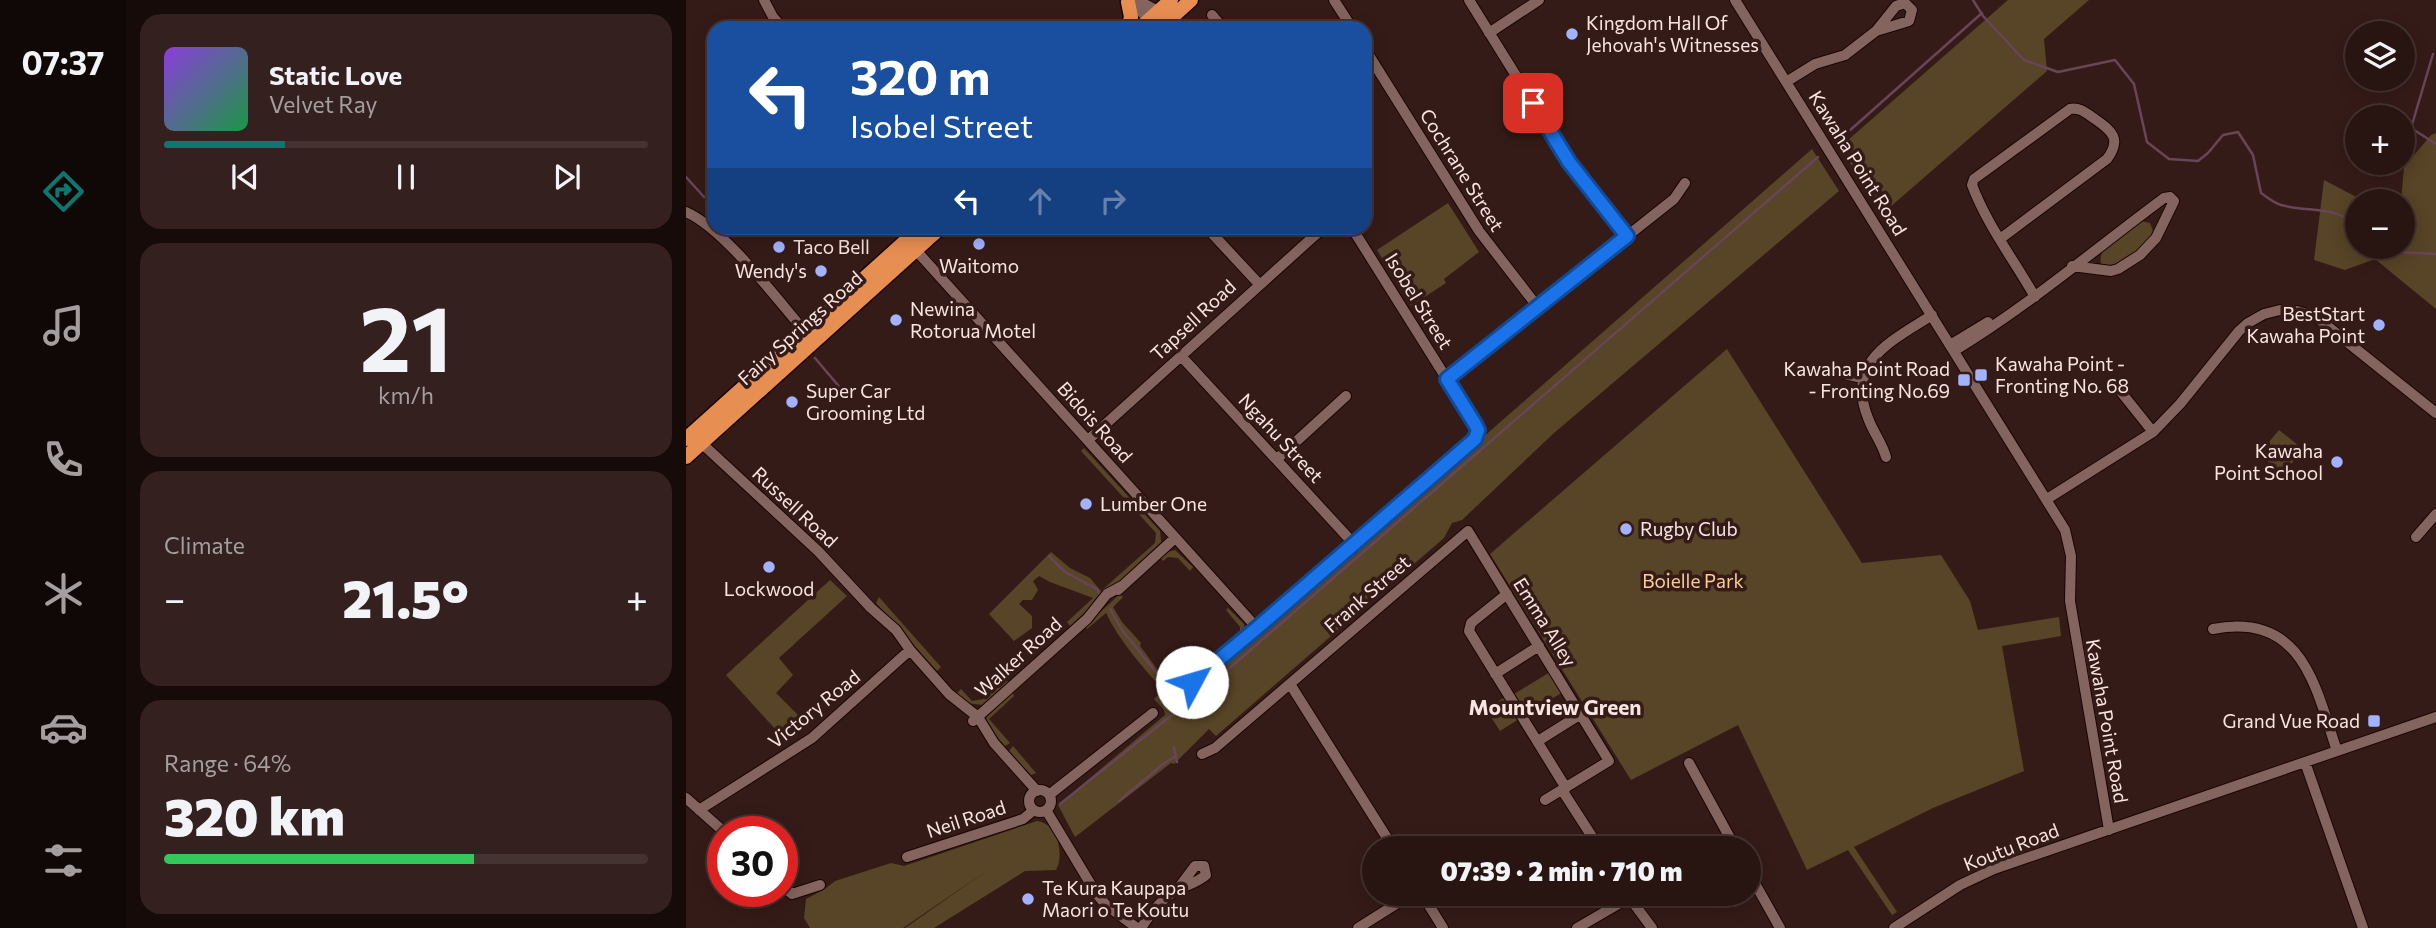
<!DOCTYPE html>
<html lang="en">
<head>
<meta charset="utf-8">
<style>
	:root { --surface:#281411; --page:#34211f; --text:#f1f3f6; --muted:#a59e9f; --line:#443331; --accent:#0f766e }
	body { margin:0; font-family:Commissioner,sans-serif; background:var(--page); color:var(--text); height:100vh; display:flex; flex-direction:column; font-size:26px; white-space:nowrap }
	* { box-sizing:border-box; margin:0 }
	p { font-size:23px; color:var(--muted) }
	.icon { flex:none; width:38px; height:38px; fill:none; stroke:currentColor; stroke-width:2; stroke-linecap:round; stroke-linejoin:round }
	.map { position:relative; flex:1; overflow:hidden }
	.details { display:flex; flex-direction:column; gap:14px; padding:14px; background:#160b09; width:560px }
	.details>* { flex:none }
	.banner { position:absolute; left:21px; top:21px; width:665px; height:214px; border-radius:21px; box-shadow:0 4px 18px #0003,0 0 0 2px var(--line); background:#1a4fa0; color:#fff; overflow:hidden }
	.fabs { position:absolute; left:1659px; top:21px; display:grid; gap:14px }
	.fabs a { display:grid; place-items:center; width:70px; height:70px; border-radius:50%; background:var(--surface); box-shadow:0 4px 18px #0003,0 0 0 2px var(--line); font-size:35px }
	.speed { position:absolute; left:21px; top:816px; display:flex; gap:14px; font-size:35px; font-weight:700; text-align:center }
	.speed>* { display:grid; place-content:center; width:91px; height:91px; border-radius:50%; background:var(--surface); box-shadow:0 4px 18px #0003,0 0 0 2px var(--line); line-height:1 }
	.speed .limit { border:10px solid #d22; background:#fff; color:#111 }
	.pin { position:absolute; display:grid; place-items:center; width:60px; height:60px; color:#fff; margin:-30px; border-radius:14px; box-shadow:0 4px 10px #0006 }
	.me { position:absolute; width:77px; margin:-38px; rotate:51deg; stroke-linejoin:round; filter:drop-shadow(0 0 5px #0008) }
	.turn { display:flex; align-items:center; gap:24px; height:147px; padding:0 28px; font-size:32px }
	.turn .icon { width:91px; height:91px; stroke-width:2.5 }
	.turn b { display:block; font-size:49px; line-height:60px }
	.lanes { display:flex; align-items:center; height:66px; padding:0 28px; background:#0003; justify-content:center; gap:35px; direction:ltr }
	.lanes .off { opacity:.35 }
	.big { font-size:52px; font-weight:800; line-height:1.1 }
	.details .card { flex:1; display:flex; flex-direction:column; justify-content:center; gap:10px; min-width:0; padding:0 24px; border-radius:21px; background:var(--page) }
	.details .dial { align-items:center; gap:0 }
	.dial b { font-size:91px; line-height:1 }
	.song { display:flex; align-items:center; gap:21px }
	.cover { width:84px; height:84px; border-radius:10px; background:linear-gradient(135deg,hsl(270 70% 55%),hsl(140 70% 35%)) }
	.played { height:7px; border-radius:4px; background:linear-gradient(90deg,var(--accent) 25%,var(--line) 25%) }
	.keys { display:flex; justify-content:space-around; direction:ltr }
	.heat { display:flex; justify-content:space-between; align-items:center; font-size:38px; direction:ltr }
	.charge { height:10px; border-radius:5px; background:linear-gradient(90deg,#34c759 64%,var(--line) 0) }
	.trip { position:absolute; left:676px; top:836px; width:399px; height:70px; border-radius:35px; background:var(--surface); box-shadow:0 4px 18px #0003,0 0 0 2px var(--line); font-weight:800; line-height:70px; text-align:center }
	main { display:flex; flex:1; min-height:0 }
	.menu { display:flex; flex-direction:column; width:126px; justify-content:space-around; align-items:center; background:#100807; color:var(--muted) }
	.menu .icon { width:49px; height:49px }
	.menu .on { color:var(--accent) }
	.menu b { font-size:32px; color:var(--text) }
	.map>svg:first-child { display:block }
	.green { fill:#584426 }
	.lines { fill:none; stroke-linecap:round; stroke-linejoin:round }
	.stream { stroke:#684558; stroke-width:2.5 }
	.minor-casing { stroke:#1b0503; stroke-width:12 }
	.highway-casing { stroke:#1b0503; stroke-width:17 }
	.minor { stroke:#84645f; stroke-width:10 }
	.highway { stroke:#e78e53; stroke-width:14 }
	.route-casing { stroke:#114b97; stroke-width:18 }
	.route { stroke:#1a73e8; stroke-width:12 }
	.poi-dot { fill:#a2b2fd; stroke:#351b17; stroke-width:2.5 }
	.labels { text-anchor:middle; stroke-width:7; stroke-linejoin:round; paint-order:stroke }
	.poi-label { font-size:19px; fill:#f8e5e2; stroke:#351b17; text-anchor:start }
	.street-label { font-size:19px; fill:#f8e5e2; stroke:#351b17 }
	.park-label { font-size:19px; fill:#f8ce93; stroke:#351b17 }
	.neighbourhood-label { font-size:21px; font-weight:bold; fill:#f8e5e2; stroke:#351b17 }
</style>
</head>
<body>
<main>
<nav class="menu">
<b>07:37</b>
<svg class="icon on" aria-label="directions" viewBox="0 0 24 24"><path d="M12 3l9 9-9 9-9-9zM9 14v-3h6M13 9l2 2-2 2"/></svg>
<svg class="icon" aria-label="music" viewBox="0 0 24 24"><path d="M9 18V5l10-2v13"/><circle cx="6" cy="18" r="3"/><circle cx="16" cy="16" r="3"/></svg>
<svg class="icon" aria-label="phone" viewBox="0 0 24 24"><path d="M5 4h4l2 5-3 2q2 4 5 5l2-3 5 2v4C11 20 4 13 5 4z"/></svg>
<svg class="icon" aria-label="climate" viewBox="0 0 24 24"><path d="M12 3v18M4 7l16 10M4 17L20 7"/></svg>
<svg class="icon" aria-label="car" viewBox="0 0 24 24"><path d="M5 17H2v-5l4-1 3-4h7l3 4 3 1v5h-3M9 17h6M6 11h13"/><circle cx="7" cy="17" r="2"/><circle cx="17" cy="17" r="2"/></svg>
<svg class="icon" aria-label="filters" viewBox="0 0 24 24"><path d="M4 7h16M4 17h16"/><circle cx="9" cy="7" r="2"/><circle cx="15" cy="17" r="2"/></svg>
</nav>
<section class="details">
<div class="card">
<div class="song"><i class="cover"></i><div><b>Static Love</b><p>Velvet Ray</p></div></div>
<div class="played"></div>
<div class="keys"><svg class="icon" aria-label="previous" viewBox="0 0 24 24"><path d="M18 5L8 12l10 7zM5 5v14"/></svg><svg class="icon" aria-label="pause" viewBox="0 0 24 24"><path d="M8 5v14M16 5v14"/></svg><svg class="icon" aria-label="next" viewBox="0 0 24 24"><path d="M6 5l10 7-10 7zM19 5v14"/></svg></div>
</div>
<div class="card dial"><b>21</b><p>km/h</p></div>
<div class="card"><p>Climate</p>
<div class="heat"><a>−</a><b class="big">21.5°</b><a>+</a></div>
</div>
<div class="card"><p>Range · 64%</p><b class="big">320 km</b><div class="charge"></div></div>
</section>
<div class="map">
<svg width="1750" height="928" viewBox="0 0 1750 928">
	<rect width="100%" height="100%" fill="#351b17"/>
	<path class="green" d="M1322,0H1403L1358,39L1361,71L1196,214L1154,147Z
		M1750,133V309L1689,259L1659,270L1628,260L1638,180L1678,201H1671V247H1717V201H1715L1718,167L1745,135Z
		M1126,149L1153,191L868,433L776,520L766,523L758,538L530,736L523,729L488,764L485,763L389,837L372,805L479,715L478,710L468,699L477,690C456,666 434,642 420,613L401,629L399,626C411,615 422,605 434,594L437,597L427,607L436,622L455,643L454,646C467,662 483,692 505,693Z
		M762,203L793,252L758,279L760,283L725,306L691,250Z
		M1455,221L1464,223L1467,231C1461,248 1437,264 1420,267L1415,264C1410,245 1441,231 1455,221Z
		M1041,349L1176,563L1255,555L1284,601L1292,630L1373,617L1375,636L1316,646L1338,771L1247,808L1168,847L1211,912L1206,915L1162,850L1121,870L1052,725L945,780L804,554Z
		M1593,430L1617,449L1597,474L1573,454Z
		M398,448L474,531L475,542L432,583L413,596L408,604L384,626L381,622L407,598L364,582L353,576L347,581L352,590L346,600H337L333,604L346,616V628L328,641L303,614L365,552L384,568L404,578L415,591L469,543L470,533L395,451Z
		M489,550L507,567L504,571L492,558L482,557L477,561L474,557L481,552Z
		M144,580L161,596L93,658L107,675L90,693L123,726L100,741L40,675Z
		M193,597L255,667L251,671L190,603Z
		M542,608L558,624V631L536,651L532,649L554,631V627L540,610Z
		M864,672L877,692L841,714L828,694Z
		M319,679L322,682L296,705L281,703L271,693L275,689L286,701L297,699Z
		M326,692L328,696L303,719L324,743L319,746L302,727L300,718Z
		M819,697L833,719L814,731L800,709Z
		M327,746L350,773L345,775L323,751Z
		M351,821C371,823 379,854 370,870L339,871L248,928H219L302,870L217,928H124L118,918L120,899L139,889L149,881L205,863L218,866Z"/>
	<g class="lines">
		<path class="stream" d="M1287,0L1297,16L1338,60L1372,72L1429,60L1448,84L1461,142L1483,159L1512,161L1522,153L1537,135L1552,132L1567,155L1575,193C1581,197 1588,203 1595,205C1625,213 1643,204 1671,225
			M1747,54L1725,128L1750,144
			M1153,140L1296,13
			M0,177L18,197
			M1706,247L1713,252L1750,254
			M129,358L156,390L167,388
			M363,556L379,572L411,589L414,595
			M424,609L436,630L486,692L503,698L515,693L1132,157
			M488,747L491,762
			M433,801L477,764L490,756
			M374,804L496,707L503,698"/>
		<g class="minor-casing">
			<path id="minor" d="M78,0L87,17L97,28
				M451,0L472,11
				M648,0L666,28
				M783,0L883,161L941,236
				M1049,0L1379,530L1385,556L1384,601L1423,830
				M441,1L459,15L466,17V13
				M526,15L537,28
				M803,33L853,0
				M679,49L793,231L851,306
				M1100,82L1129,64L1159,55L1190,31L1210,6L1219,3L1226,10L1223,21L1190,31
				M0,212C39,229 92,301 122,335
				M521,228L573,284
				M1314,239L1421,159C1436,139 1426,131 1409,119C1400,113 1394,107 1384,109L1288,179L1286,185C1301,225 1328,260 1349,297
				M227,247L571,628
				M1264,345L1302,322
				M1268,351C1342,306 1408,250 1478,198L1484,197L1488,201L1470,238L1454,255L1432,269L1425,271L1386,266
				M495,356L668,544
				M1145,371L1176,378
				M761,379L988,199L999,183
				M1427,382L1467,432
				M11,439L132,551L185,608L210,630L224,650L263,694L292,717L308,743L351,791
				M402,440L637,228
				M1200,457C1196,443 1187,432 1182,418C1159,361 1206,341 1246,315
				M591,459L660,396
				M1361,499L1467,432L1494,404L1553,331L1562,323L1578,314L1594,310L1611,311L1630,317L1750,413
				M1730,537L1750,514
				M432,590L489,538
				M821,594L785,623L783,631L880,788
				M1527,629C1616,612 1629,685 1651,751
				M809,674L853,646
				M506,682L571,628L791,435L792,430L789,424L666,228
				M604,684L708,849
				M287,721L401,619L421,594L436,586
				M852,741L895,714
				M516,754L529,748L782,531L923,761L859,800
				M1619,762L1677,928
				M1003,763L1050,849
				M876,790L914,849
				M343 801a11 11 0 1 1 22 0a11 11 0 1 1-22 0Z
				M363,795L467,713
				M0,798L37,831
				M13,810L126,738L224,650
				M360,810L410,893L420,905L451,928
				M221,857L337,819L348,810
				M1062,871L1094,928
				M96,885L106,894L134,885
				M736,894L757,928
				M940,894L941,899L946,901L966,928
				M455,928C465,913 474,900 490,891C500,885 511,883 520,875L518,866H509L491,890
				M672,928L726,894
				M891,928L941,899
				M1208,928L1274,885L1308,869L1750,717"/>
		</g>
		<g class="highway-casing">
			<path id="highway" d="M442,2L445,17L442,28
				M454,28L485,0
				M474,28L505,0
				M0,439L234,228
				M0,457L254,228"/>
		</g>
		<use href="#minor" class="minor"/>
		<use href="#highway" class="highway"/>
	</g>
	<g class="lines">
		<g class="route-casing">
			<path id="route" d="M506,682L571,628L789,439L792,430L789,424L761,379L941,236L883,162L847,103"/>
		</g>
		<use href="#route" class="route"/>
	</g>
	<g class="poi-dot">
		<circle cx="886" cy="34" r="7"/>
		<circle cx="293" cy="244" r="7"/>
		<circle cx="93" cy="247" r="7"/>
		<circle cx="135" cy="271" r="7"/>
		<circle cx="210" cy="320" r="7"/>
		<circle cx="1693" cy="325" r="7"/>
		<rect x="1288" y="368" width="14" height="14" rx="3.5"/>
		<rect x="1271" y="373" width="14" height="14" rx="3.5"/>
		<circle cx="106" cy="402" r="7"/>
		<circle cx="1651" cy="462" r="7"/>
		<circle cx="400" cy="504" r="7"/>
		<circle cx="940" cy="529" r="7"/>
		<circle cx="83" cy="567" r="7"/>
		<rect x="1681" y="714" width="14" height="14" rx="3.5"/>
		<circle cx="342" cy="899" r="7"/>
	</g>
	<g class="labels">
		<g class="poi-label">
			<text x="900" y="30">Kingdom Hall Of<tspan x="900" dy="22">Jehovah's Witnesses</tspan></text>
			<text x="107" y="254">Taco Bell</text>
			<text x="293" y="273" text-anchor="middle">Waitomo</text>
			<text x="121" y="278" text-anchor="end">Wendy's</text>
			<text x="224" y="316">Newina<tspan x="224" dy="22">Rotorua Motel</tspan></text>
			<text x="1679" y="321" text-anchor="end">BestStart<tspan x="1679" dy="22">Kawaha Point</tspan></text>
			<text x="1309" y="371">Kawaha Point -<tspan x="1309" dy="22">Fronting No. 68</tspan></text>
			<text x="1264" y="376" text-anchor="end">Kawaha Point Road<tspan x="1264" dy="22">- Fronting No.69</tspan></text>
			<text x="120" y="398">Super Car<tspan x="120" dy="22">Grooming Ltd</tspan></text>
			<text x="1637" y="458" text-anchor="end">Kawaha<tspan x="1637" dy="22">Point School</tspan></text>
			<text x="414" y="511">Lumber One</text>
			<text x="954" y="536">Rugby Club</text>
			<text x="83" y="596" text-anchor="middle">Lockwood</text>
			<text x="1674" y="728" text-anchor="end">Grand Vue Road</text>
			<text x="356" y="895">Te Kura Kaupapa<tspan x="356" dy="22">Maori o Te Koutu</tspan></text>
		</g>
		<g class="street-label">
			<text transform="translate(1172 163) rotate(58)" y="7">Kawaha Point Road</text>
			<text transform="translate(776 170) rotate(58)" y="7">Cochrane Street</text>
			<text transform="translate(733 301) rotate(58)" y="7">Isobel Street</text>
			<text transform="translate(507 320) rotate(-43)" y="7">Tapsell Road</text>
			<text transform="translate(114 328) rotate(-42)" y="7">Fairy Springs Road</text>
			<text transform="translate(409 422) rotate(48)" y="7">Bidois Road</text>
			<text transform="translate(595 438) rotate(47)" y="7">Ngahu Street</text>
			<text transform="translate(109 507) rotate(43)" y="7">Russell Road</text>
			<text transform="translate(681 594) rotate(-41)" y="7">Frank Street</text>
			<text transform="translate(859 622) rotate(58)" y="7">Emma Alley</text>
			<text transform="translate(332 657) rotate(-42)" y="7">Walker Road</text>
			<text transform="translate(128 709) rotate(-39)" y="7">Victory Road</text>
			<text transform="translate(1421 721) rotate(80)" y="7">Kawaha Point Road</text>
			<text transform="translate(280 819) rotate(-18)" y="7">Neil Road</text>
			<text transform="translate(1325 847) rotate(-21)" y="7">Koutu Road</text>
		</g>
		<g class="park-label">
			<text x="1007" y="588">Boielle Park</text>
		</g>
		<g class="neighbourhood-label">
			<text x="869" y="715">Mountview Green</text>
		</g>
	</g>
</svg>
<div class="fabs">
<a><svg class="icon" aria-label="layers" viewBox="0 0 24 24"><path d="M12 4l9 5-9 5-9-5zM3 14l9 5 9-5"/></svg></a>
<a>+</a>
<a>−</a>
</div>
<div class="speed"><div class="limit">30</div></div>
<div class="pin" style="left:847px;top:103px;background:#d93025"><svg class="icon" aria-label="arrive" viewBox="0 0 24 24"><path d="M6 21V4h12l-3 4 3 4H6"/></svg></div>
<svg class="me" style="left:506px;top:682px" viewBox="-20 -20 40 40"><circle r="19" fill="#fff"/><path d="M0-13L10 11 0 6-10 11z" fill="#1a73e8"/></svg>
<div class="trip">07:39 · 2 min · 710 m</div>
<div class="banner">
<div class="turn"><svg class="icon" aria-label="left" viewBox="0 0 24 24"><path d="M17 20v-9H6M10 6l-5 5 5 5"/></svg><div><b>320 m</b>Isobel Street</div></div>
<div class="lanes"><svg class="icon" aria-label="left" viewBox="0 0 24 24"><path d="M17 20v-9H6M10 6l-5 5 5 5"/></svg><svg class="icon off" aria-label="ahead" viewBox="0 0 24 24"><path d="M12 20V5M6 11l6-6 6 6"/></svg><svg class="icon off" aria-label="right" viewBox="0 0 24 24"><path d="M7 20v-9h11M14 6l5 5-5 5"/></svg></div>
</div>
</div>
</main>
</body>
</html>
